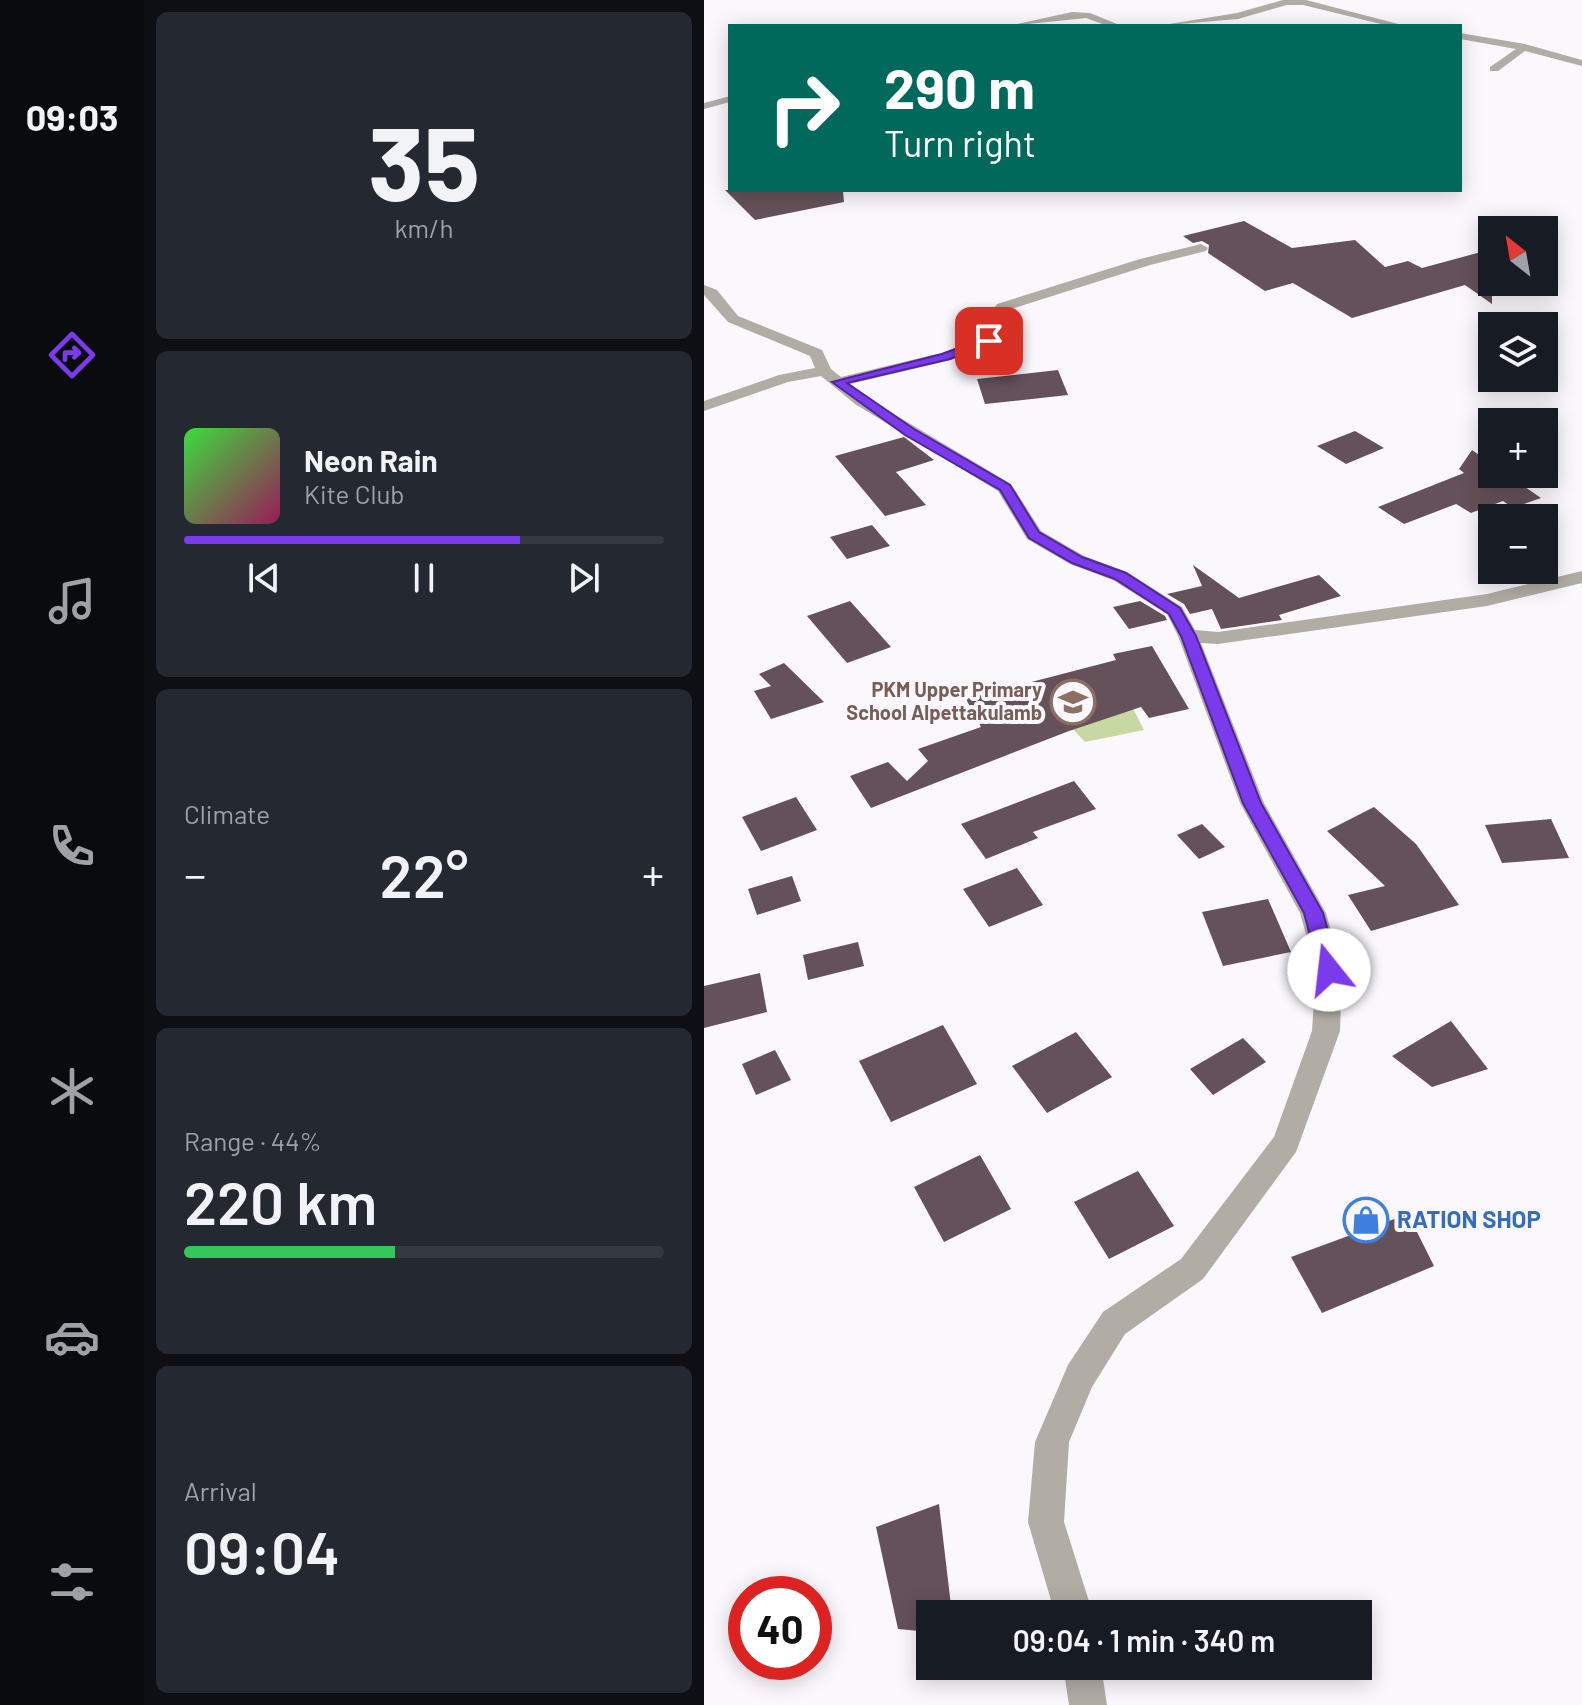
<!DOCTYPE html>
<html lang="en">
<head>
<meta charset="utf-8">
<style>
	:root { --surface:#171b24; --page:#242831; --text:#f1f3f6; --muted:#9ea1a6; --line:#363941; --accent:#7c3aed }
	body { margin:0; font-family:Barlow,sans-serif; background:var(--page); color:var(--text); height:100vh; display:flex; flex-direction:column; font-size:30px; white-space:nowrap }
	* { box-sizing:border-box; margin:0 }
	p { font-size:26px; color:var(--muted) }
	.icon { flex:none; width:44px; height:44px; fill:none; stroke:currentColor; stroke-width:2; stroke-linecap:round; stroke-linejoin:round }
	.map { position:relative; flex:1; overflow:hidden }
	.sheet { display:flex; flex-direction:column; gap:12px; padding:12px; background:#0d0f14; width:560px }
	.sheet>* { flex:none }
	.hud { position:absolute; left:24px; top:24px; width:734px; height:168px; border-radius:0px; box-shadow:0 4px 20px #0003; background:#00695c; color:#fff; overflow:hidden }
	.needle { width:52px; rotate:329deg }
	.buttons { position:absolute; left:774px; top:216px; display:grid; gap:16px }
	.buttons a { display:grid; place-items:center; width:80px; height:80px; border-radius:0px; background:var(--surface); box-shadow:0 4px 20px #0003; font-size:40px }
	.speed { position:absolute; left:24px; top:1576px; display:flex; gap:16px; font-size:40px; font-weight:700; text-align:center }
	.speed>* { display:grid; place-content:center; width:104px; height:104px; border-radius:50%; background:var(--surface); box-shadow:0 4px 20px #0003; line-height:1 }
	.speed .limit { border:12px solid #d22; background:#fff; color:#111 }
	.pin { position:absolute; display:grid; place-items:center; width:68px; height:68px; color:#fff; margin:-34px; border-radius:16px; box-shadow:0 4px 12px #0006 }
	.me { position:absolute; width:88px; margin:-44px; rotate:344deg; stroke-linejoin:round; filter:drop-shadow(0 0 6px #0008) }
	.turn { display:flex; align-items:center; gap:28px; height:168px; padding:0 24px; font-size:36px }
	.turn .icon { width:104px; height:104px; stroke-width:2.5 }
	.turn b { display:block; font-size:56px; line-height:68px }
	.big { font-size:60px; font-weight:600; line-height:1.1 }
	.sheet .card { flex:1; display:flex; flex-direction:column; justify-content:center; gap:12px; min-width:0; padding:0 28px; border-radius:12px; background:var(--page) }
	.sheet .dial { align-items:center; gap:0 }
	.dial b { font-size:104px; line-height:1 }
	.song { display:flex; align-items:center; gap:24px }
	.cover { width:96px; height:96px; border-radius:12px; background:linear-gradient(135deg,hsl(120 70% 55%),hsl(330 70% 35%)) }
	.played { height:8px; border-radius:4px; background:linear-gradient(90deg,var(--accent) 70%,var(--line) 70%) }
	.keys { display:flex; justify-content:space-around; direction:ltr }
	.heat { display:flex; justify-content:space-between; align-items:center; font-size:44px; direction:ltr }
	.charge { height:12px; border-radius:6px; background:linear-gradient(90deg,#34c759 44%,var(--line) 0) }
	.trip { position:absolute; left:212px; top:1600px; width:456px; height:80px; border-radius:0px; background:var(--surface); box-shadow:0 4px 20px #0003; font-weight:600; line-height:80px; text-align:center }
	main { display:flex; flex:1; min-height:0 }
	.tabs { display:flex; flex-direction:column; width:144px; justify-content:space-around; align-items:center; background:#090b0e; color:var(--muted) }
	.tabs .icon { width:56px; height:56px }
	.tabs .active { color:var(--accent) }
	.tabs b { font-size:36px; color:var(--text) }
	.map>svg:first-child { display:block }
	.green { fill:#c8d8a3 }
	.building { fill:#655159 }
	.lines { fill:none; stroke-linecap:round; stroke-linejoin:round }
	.minor { fill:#b1aca4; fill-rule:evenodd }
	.route { fill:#7c3aed; stroke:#51269a; stroke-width:2 }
	.labels { text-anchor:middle; stroke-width:8; stroke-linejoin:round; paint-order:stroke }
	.education-label { font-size:20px; font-weight:bold; fill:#785e54; stroke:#faf8fd; text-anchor:end }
	.near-shop-label { font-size:24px; font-weight:bold; fill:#366cbe; stroke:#faf8fd; text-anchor:start }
</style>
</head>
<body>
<main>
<nav class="tabs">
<b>09:03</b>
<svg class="icon active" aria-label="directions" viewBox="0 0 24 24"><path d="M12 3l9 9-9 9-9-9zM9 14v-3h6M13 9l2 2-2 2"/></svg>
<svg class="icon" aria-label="music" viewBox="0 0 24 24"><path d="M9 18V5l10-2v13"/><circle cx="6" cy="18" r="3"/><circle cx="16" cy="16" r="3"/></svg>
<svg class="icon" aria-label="phone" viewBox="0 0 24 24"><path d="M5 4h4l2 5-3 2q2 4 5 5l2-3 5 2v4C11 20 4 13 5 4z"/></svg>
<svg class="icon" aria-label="climate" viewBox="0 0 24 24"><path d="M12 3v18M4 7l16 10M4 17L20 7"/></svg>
<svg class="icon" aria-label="car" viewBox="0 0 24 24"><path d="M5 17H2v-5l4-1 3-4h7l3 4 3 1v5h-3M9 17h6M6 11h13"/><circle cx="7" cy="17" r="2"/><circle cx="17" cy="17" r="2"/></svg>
<svg class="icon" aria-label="filters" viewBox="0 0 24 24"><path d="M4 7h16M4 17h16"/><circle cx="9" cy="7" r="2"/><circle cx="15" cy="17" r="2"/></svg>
</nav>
<section class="sheet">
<div class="card dial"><b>35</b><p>km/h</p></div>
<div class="card">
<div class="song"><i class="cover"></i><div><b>Neon Rain</b><p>Kite Club</p></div></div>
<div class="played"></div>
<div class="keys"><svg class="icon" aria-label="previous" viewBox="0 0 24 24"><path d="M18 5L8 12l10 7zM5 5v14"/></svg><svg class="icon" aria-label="pause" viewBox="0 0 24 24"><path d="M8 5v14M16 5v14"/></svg><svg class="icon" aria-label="next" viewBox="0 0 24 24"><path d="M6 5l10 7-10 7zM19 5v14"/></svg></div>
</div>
<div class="card"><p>Climate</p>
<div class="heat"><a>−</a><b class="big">22°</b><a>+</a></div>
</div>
<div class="card"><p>Range · 44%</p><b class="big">220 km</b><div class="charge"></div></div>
<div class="card"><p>Arrival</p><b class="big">09:04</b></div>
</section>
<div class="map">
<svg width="878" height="1705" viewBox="0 0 878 1705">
	<rect width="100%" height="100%" fill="#faf8fd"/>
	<path class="green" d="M421,693L440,730L381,742L364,724Z"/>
	<path class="building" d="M21,190H139L140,202L51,220Z
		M540,221L588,248L651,240L681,267L704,261L718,268L788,249V304L761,285L648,318L589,283L561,291L504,253L505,245L498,241L489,243L479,236Z
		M354,370L364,395L281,404L273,379Z
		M651,431L680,448L642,464L613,446Z
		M200,437L230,460L192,472L222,505L181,516L131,456Z
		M768,450L788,464V474H802L837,498L809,508L799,501L767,513L752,504L700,524L674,507L760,473L755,469Z
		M168,525L186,546L143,559L126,537Z
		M489,565L535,598L615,575L637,596L575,615L578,620L517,629L508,609L486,614L480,604L463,594L498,586Z
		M146,601L187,647L143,663L103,616Z
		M436,601L461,616L463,620L425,629L409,607Z
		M448,646L485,709L445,718L437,707L365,731L167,808L146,776L184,762L203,781L224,761L214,749L277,727L262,699L412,660L409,654Z
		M80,663L120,702L67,719L50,691L67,686L55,674Z
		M370,781L392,809L329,832L334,838L282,859L257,824Z
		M92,797L113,830L57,851L38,817Z
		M670,807L712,844L755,905L667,931L644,895L681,886L623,831Z
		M847,819L865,858L798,863L781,825Z
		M498,824L521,847L495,859L473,835Z
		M313,868L339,905L285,927L259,889Z
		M88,876L97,901L53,915L44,889Z
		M564,899L587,952L519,966L498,912Z
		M154,942L160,966L104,980L99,955Z
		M56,973L63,1012L0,1028V986Z
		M747,1021L784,1069L728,1087L688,1056Z
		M239,1025L273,1084L187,1122L155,1061Z
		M372,1032L408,1077L343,1113L308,1066Z
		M539,1038L562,1062L509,1095L486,1069Z
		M71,1050L87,1080L52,1095L38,1064Z
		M276,1155L307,1209L240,1242L210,1187Z
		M434,1171L470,1226L405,1259L370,1202Z
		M704,1214L730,1266L618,1313L587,1257Z
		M235,1504L248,1614H226V1632L194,1629L172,1527Z"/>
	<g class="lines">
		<path class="minor" d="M579,0H602L702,26H685L599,5H583L534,19L453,26L533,13Z
			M368,12L386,13L418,26H404L382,18L304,26Z
			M756,33L821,44L878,60V66L821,51L794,71H786V67L812,49L756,39Z
			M26,96V102L0,109V103Z
			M497,244L504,248L502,251L446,265L307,309L314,321L311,336L247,360L146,384L163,398L307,484L337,531L380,556L423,572L478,607L491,630L514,632L783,594L878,571V583L783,606L514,644L497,643L560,803L622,913L638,970L636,1031L592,1152L499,1279L421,1334L388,1387L365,1442L360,1522L389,1614H351L324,1522L331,1442L364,1365L399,1312L477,1259L570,1137L608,1031L612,970L596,913L536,803L474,636L463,614L409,580L366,564L323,539L294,491L151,404L117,376L84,382L0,411V401L75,375L111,368L106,356L24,322L0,295V285L13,290L34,316L118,350L127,369L137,377L237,353L299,331L300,321L291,307L293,304L436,259Z
			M359,1666H397L403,1705H365Z"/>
	</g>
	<path class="route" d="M281,338L290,341L246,359L143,383L210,429L306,485L335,532L378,557L422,573L476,608L492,636L557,803L619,913L635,970L632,975H618L615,970L600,913L539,803L477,636L465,614L411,579L368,563L325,538L296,490L201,435L128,382L238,354Z"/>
	<defs>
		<g id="school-ring" transform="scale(2.3)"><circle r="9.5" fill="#faf8fd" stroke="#8d6e63" stroke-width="1.5"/><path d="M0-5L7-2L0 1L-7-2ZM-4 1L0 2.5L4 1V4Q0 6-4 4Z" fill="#8d6e63"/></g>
		<g id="shop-ring" transform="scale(2.3)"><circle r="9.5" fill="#faf8fd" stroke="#3f7fe0" stroke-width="1.5"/><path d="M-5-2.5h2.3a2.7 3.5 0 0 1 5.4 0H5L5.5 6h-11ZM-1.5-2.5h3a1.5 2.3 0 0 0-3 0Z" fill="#3f7fe0"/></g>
	</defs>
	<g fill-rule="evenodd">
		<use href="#school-ring" x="369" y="702"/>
		<use href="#shop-ring" x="662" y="1220"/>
	</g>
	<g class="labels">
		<g class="education-label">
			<text x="338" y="697">PKM Upper Primary<tspan x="338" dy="23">School Alpettakulamb</tspan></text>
		</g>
		<g class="near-shop-label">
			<text x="693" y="1228">RATION SHOP</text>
		</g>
	</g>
</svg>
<div class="buttons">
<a><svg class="needle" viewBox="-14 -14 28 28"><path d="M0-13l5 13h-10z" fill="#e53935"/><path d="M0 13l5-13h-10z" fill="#9ea1a6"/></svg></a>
<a><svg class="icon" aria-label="layers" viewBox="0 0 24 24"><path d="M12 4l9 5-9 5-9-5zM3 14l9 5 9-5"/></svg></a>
<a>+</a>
<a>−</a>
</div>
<div class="speed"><div class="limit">40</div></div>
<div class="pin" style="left:285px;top:341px;background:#d93025"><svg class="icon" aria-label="arrive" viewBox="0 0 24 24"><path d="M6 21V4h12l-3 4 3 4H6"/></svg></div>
<svg class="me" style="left:625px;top:970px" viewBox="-20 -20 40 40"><circle r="19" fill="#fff"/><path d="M0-13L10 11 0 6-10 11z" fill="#7c3aed"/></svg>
<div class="trip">09:04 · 1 min · 340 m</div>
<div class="hud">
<div class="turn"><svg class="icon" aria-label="right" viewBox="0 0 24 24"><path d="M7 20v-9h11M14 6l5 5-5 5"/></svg><div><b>290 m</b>Turn right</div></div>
</div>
</div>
</main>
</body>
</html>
